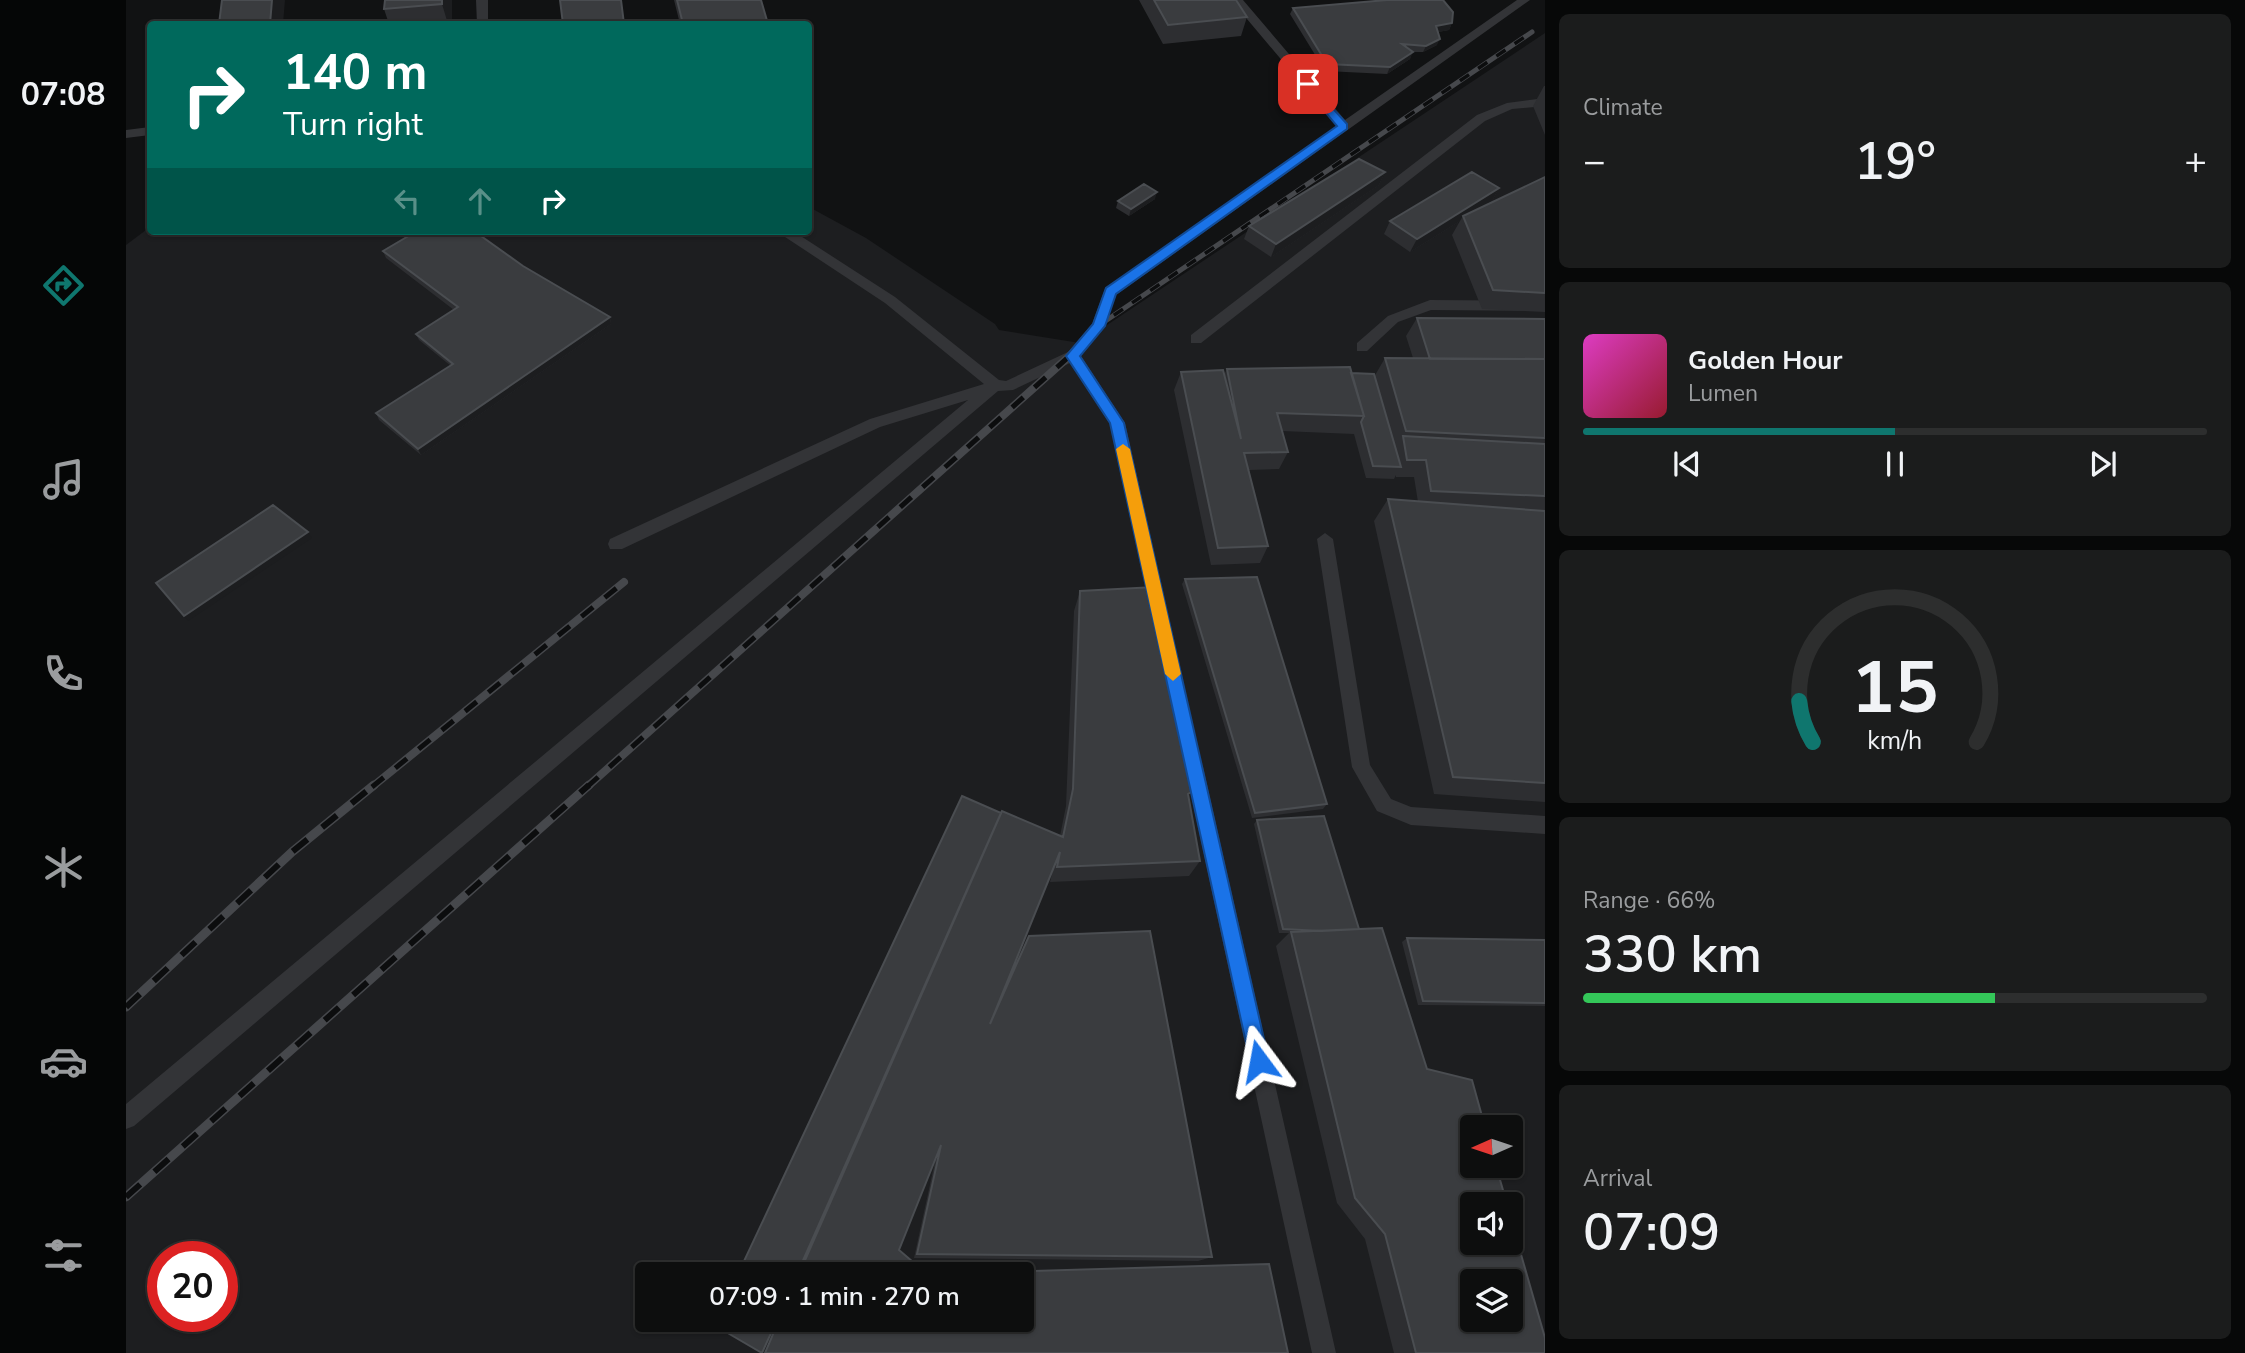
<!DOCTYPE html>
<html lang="en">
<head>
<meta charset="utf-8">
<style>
	:root { --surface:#0d0e0e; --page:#1b1c1c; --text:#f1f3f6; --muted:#9a9c9e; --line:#2d2e2e; --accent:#0f766e }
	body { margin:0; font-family:"Nunito Sans",sans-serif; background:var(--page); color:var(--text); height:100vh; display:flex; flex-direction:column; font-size:26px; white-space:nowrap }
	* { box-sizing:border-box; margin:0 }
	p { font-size:23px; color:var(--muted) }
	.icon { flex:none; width:38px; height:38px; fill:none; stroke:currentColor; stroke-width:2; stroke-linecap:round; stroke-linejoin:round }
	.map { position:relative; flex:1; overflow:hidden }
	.details { display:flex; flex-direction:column; gap:14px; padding:14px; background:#070808; width:700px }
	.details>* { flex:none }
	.guide { position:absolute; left:21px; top:21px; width:665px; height:214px; border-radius:7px; box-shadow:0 2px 5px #0004,0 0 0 2px var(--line); background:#00695c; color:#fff; overflow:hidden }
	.needle { width:46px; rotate:267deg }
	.fabs { position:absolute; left:1334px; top:1115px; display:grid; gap:14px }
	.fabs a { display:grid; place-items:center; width:63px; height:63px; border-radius:7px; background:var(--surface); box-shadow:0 2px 5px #0004,0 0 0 2px var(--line); font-size:35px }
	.speed { position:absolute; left:21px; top:1241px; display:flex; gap:14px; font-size:35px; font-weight:700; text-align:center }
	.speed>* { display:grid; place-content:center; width:91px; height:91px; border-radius:50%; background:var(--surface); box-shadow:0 2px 5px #0004,0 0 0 2px var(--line); line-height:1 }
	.speed .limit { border:10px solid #d22; background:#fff; color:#111 }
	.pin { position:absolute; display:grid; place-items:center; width:60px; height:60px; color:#fff; margin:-30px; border-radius:14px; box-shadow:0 4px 10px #0006 }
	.me { position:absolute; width:77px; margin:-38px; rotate:347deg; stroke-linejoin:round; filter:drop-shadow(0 0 5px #0008) }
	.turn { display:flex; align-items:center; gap:24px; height:147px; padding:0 21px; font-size:32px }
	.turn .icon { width:91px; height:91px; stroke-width:2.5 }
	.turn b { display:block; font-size:49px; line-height:60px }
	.lanes { display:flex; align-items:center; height:66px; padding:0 21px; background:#0003; justify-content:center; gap:35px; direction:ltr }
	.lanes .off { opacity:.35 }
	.big { font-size:52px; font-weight:600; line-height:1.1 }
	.details .card { flex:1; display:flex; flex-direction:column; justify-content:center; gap:10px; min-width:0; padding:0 24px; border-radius:10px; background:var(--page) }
	.details .dial { align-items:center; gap:0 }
	.dial svg { height:182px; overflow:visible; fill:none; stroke:var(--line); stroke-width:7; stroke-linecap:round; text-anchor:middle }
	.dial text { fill:var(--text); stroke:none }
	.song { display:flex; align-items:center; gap:21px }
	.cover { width:84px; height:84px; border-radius:10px; background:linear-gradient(135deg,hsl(310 70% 55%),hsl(350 70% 35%)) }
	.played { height:7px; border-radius:4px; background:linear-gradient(90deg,var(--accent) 50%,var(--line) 50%) }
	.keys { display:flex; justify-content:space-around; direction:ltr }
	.heat { display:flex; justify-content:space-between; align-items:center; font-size:38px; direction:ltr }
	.charge { height:10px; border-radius:5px; background:linear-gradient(90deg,#34c759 66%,var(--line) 0) }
	.trip { position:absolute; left:509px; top:1262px; width:399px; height:70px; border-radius:7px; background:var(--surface); box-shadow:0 2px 5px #0004,0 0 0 2px var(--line); font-weight:600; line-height:70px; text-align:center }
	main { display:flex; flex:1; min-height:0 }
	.tab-bar { display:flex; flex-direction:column; width:126px; justify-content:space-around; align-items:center; background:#050606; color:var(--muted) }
	.tab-bar .icon { width:49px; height:49px }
	.tab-bar .on { color:var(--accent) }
	.tab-bar b { font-size:32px; color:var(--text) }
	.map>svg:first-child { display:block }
	.built { fill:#1d1e20; fill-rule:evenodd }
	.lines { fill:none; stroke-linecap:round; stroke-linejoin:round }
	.service { fill:#333437; fill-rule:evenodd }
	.rail-far2-casing { stroke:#46484c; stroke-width:5 }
	.rail-far1-casing { stroke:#46484c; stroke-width:8 }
	.rail-casing { stroke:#46484c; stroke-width:9 }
	.rail-far2 { stroke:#0c0d0e; stroke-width:3.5; stroke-dasharray:11; stroke-linecap:butt }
	.rail-far1 { stroke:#0c0d0e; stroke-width:5; stroke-dasharray:15; stroke-linecap:butt }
	.rail { stroke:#0c0d0e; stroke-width:6; stroke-dasharray:19; stroke-linecap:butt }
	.wall { fill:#2d2e31 }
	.shaded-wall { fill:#1c1d1f }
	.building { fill:#3a3c3f; stroke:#4a4d51; stroke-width:2; fill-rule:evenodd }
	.route { fill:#1a73e8; stroke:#114b97; stroke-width:2 }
	.slow { fill:#f59e0b }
</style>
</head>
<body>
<main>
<nav class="tab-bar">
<b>07:08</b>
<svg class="icon on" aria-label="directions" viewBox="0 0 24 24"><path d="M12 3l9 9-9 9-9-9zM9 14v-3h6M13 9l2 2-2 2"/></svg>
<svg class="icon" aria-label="music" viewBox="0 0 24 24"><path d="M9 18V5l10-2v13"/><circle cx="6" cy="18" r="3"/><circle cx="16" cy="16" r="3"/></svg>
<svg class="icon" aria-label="phone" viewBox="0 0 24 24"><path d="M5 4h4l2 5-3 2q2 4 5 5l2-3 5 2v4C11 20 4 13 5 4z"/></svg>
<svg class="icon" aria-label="climate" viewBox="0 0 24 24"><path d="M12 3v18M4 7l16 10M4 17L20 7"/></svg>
<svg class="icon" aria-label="car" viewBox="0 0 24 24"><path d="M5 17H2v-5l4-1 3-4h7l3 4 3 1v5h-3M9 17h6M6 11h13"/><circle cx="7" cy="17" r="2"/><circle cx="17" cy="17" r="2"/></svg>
<svg class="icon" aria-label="filters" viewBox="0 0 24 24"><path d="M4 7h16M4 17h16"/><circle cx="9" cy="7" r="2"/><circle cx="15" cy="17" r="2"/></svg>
</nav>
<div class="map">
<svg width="1419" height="1353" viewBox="0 0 1419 1353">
	<rect width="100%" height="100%" fill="#111213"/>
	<path class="built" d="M1419,33V1353H0V245L24,227V231H682L683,207L740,238L869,324L873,330L954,343ZM1346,1127H1384V1166H1346ZM1346,1204H1384V1242H1346ZM37,1256H96V1316H37ZM522,1274H896V1320H522ZM1346,1281H1384V1320H1346Z"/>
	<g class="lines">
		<path class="service" d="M350,0H362V24H351Z
			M1105,0H1117L1219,120L1391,0H1404L990,295L979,326L955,356L999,423L1041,610L1039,615H1027L1025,610L984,424L944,363L887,390L872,391L8,1126L0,1129V1104L842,400L754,427L496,549H484L482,544L484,539L744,419L858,384L759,303L650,231H667L769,297L873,380L880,381L942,352L966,324L979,289L1211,126Z
			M1419,98V106L1386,109L1359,121L1075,343H1065V335L1351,115L1381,103Z
			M24,127V135L0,138V130Z
			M1304,300L1419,301V311L1305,310L1272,322L1241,351H1231V343L1262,316Z
			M1199,533L1207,539L1244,765L1265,799L1285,807L1419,816V834L1285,825L1251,811L1226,767L1191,539Z
			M1068,759L1074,761L1077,767L1210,1353H1186L1059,767L1062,761Z"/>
		<g class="rail-far2-casing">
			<path id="rail-far2" d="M956,345L972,326L1406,32"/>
		</g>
		<g class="rail-far1-casing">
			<path id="rail-far1" d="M246,787L498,582
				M461,787L957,344"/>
		</g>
		<g class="rail-casing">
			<path id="rail" d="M0,1007L166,852L248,785
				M0,1197L463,785"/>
		</g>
		<use href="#rail-far2" class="rail-far2"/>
		<use href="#rail-far1" class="rail-far1"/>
		<use href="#rail" class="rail"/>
	</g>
	<path class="wall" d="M326,0V24H263L258,9Z
		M548,0H635L642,24H554Z
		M1013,0H1110L1121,17L1115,36L1037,44Z
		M1167,8L1326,23L1323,30L1312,32L1311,45L1297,52H1286L1284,59L1261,74L1199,71L1164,14Z
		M1418,86H1419V135L1407,106Z
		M1259,172L1253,185L1145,257L1118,239L1123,226Z
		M1419,177V312L1356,309L1326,235L1334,221L1284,252L1258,234L1264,221L1373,188L1366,201L1359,205Z
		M1029,199L1003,216L990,208L992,201Z
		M257,251L397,266L484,317L485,324L295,455L253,420L250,413L325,366L293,340L290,334L328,310L260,258Z
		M1291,318L1419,319V802L1308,794L1248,521L1262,499L1292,502L1288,477H1270V475L1268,479L1240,478L1228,434L1156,431L1162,452L1153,469L1123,470L1142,546L1134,563L1085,565L1048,390L1055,372L1098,375L1101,369L1225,373L1248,377L1259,358H1287L1280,336Z
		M1059,579L1201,804L1197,809L1126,818L1056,584Z
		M954,591L1063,803L1074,861L1063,876L924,882L927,870L865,1020L1086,1257L1072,1261L788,1258L810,1157L875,813L934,836L940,806L948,611Z
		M1131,820L1233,929L1301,1069L1419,1353H1268L1239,1239L1211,1203L1150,946L1163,933H1153L1128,824Z
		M1281,938L1419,940V1006L1292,1005L1276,942Z"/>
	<path class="shaded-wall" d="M146,0H159L157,24H144Z
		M316,0H326V24H322L316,4Z
		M1326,23L1323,30L1307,33L1310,26Z
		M1314,39L1311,45L1297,52L1300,46Z
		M1287,52L1284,59L1261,74L1264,67Z
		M1259,172L1253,185L1145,257L1150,244Z
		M1373,188L1366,201L1338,219L1337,216L1334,221L1284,252L1291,239Z
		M1031,192L1029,199L1003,216L1005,209Z
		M484,317L485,324L295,455L292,449Z
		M182,532L186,538L62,621L58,616Z
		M1074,787L1063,804L1062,794Z
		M875,814L673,1274H671Z
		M651,1320H653L638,1353H636Z"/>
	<path class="building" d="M96,0H146L144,24H93Z
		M259,0H316V4L258,9Z
		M434,0H495L498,24H437Z
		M551,0H635L642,24H557Z
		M1028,0H1110L1121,17L1042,25Z
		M1261,0H1317L1327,12L1326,23L1310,26L1314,39L1300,46L1276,44L1287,52L1264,67L1201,64L1167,8Z
		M1233,159L1259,172L1150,244L1123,226Z
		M1346,172L1373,188L1291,239L1264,221Z
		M1419,177V293L1367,290L1337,216Z
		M1018,184L1031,192L1005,209L992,201Z
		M291,231H348L397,266L484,317L292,449L250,413L327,364L290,334L332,307L257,251Z
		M1291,318L1419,319V359H1304Z
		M1259,358L1419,359V438L1280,431Z
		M1224,367L1238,416L1151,413L1162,452L1118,453L1142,546L1092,548L1055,372L1097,370L1115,439L1101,369Z
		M1225,373L1248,374L1275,467L1247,466L1235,422L1238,416Z
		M1277,436L1419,444V496L1305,491L1300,460H1281Z
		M1262,499L1419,511V783L1327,777Z
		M147,505L182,532L58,616L30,583Z
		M1131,577L1201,804L1129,813L1059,579Z
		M1029,587L1074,787L1062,794L1074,861L931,867L934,852L864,1024L903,936L1024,931L1086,1257L791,1254L815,1145L773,1250L801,1274H673L876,811L937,837L947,789L954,591Z
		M836,796L875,813L671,1274H612Z
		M1198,816L1233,929L1196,931L1157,929L1131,820Z
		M1256,928L1301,1069L1346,1080L1359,1127H1346V1166H1370L1381,1204H1346V1242H1384V1216L1419,1338V1353H1290L1259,1234L1229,1198L1165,932ZM1346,1281H1384V1320H1346Z
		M1281,938L1419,940V1003L1297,1001Z
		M1143,1264L1162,1353H639L653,1320H896V1274H803Z
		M591,1320H651L636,1353L588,1325Z"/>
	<path class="route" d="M1182,81L1221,124V129L990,294L979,326L954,356L998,423L1143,1061L1140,1067L1133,1070L1127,1067L1124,1061L984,423L940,356L967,324L980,288L1211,126L1176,84Z"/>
	<path class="slow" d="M997,444L1004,449L1055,674L1047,681L1039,674L990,449Z"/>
</svg>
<div class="fabs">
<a><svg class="needle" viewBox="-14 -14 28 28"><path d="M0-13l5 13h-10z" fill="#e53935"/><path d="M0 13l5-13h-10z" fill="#9a9c9e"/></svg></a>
<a><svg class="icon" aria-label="sound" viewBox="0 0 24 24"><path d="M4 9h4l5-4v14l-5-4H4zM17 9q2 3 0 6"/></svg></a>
<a><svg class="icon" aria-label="layers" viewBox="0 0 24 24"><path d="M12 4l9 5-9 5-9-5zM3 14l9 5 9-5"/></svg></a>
</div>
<div class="speed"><div class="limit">20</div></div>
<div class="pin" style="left:1182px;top:84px;background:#d93025"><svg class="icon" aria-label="arrive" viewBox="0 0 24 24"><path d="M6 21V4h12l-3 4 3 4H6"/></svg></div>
<svg class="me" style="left:1133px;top:1061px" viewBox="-20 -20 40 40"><path d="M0-17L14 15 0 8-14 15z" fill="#1a73e8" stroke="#fff" stroke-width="4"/></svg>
<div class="trip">07:09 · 1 min · 270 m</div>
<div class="guide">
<div class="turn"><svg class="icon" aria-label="right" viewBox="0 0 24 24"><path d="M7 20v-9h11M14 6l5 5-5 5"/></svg><div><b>140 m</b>Turn right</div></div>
<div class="lanes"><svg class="icon off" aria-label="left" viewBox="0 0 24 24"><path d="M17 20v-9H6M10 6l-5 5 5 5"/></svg><svg class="icon off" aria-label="ahead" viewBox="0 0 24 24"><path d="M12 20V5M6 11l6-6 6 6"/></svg><svg class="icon" aria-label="right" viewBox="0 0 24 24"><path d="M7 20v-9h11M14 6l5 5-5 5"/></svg></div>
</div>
</div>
<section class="details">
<div class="card"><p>Climate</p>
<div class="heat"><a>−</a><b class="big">19°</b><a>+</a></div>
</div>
<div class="card">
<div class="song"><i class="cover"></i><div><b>Golden Hour</b><p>Lumen</p></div></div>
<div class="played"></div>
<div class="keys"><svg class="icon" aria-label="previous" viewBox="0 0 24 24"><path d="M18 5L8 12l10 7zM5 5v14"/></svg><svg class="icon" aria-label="pause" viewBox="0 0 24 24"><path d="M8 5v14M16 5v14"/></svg><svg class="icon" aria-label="next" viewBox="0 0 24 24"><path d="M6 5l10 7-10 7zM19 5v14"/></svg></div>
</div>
<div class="card dial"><svg viewBox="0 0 100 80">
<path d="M14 69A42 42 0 1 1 86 69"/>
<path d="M14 69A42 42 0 0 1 8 51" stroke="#0f766e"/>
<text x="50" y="56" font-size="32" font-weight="700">15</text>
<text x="50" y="72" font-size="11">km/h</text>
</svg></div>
<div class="card"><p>Range · 66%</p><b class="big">330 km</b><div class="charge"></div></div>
<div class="card"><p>Arrival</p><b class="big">07:09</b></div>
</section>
</main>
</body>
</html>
